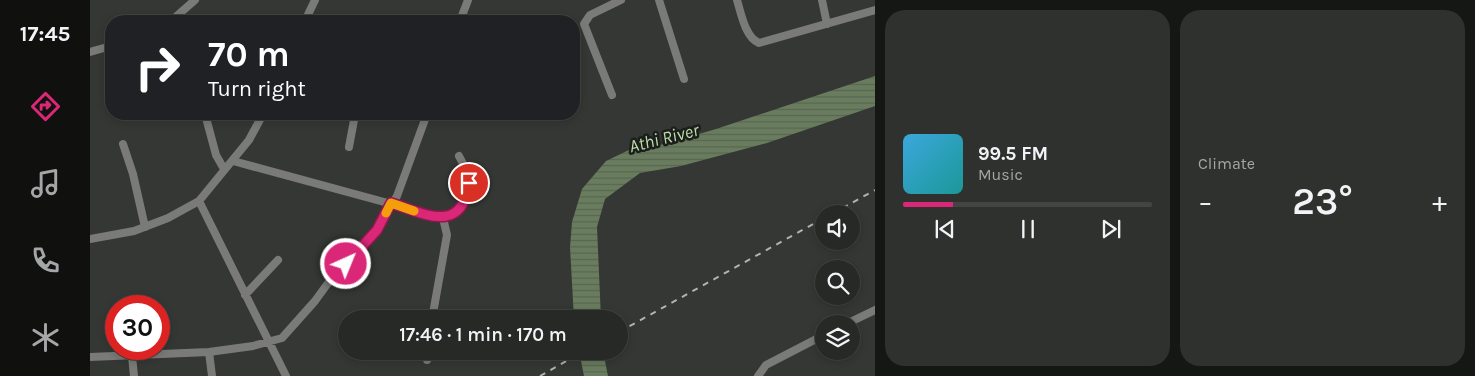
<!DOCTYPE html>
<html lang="en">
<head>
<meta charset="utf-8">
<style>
	:root { --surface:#272926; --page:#2f312e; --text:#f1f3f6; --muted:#a4a6a7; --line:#434543; --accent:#db2777 }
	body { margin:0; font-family:Karla,sans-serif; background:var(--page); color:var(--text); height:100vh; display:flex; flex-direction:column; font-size:19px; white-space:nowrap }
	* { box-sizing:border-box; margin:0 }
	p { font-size:16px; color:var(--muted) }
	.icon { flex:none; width:28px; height:28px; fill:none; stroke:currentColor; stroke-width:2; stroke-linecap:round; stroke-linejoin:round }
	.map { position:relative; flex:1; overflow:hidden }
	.drawer { display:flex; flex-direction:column; gap:10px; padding:10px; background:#151715; width:600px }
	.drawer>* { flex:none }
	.guide { position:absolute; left:15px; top:15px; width:475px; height:105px; border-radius:20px; box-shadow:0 2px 8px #0003,0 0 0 1px var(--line); background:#202124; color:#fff; overflow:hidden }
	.buttons { position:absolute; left:725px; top:205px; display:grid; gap:10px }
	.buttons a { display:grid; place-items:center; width:45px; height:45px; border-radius:50%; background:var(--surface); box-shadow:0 2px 8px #0003,0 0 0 1px var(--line); font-size:25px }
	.speed { position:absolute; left:15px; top:295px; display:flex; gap:10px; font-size:25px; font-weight:700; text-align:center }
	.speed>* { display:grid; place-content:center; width:65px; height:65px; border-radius:50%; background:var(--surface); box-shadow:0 2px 8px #0003,0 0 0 1px var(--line); line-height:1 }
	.speed .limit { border:8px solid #d22; background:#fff; color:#111 }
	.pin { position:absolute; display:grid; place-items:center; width:42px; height:42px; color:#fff; margin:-21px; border:2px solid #fff; border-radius:50%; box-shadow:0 1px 5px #0007 }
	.me { position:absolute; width:55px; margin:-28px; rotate:44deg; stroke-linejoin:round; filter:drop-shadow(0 0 4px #0008) }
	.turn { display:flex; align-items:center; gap:18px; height:105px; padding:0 20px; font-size:22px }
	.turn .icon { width:65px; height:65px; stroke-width:2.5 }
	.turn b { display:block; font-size:35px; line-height:42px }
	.big { font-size:38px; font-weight:600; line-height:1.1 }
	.drawer .widget { flex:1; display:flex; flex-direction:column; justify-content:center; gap:8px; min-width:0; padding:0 18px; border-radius:20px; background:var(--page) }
	.song { display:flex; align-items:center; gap:15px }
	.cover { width:60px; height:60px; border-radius:8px; background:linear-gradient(135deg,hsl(200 70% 55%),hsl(180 70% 35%)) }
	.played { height:5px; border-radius:2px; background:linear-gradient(90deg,var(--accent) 20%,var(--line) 20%) }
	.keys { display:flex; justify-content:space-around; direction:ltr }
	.heat { display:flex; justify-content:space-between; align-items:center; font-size:28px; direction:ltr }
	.drawer .tiles { flex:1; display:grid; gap:10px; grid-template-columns:repeat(2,1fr) }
	.trip { position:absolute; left:248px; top:310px; width:290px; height:50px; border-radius:25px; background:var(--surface); box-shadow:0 2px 8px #0003,0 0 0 1px var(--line); font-weight:600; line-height:50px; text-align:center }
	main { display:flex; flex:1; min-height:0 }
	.tab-bar { display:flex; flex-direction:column; width:90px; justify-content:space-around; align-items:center; background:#10100f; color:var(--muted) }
	.tab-bar .icon { width:35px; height:35px }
	.tab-bar .selected { color:var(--accent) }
	.tab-bar b { font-size:22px; color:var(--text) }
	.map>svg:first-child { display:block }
	.water { fill:url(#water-rules) }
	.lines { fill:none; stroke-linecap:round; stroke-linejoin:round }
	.minor { stroke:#7a7b79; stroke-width:8 }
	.rail { stroke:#b0b3af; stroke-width:2; stroke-dasharray:6 6; stroke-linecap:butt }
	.route-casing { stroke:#8e194d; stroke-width:12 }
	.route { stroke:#db2777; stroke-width:9 }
	.slow { stroke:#f59e0b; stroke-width:9 }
	.labels { text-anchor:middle; stroke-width:5; stroke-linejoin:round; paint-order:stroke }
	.water-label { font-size:18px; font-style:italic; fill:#bbdea8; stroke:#1c1e1c }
</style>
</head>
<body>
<main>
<nav class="tab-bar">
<b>17:45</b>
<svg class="icon selected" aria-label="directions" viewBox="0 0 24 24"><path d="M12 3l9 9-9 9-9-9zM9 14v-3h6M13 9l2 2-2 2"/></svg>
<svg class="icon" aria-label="music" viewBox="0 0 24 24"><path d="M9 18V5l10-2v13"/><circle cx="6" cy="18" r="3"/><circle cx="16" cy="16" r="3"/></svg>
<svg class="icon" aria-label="phone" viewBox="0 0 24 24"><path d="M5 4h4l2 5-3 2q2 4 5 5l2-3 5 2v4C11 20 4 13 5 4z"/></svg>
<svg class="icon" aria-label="climate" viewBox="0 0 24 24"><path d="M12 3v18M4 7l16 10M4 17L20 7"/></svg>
</nav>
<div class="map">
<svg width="785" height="376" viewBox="0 0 785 376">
	<defs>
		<pattern id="water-rules" width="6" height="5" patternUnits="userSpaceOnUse" patternTransform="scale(1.25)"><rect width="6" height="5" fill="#697d5e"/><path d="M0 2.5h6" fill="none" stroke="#596552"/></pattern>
	</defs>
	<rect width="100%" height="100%" fill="#343733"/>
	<path class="water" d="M785,76V106L677,143L591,166L550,173L515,199L507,227L511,319H484L480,247L482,222L492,189L516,161L541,149L575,144L626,129Z
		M489,351H513L518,376H494Z"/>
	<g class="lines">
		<path class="minor" d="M569,0L594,79
			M647,0C651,13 655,37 669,43L785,10
			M732,0L737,24
			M81,21L105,0
			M215,21L225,0
			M370,21L378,0
			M0,52L21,46
			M522,95L494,24L500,15L531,0
			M115,114L126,155L134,169
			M33,144L43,174L55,227
			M259,147L264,120L262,114
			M143,161L353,218C384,212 382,178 369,156
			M109,201L196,376
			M0,239L44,231L78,218L109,201L159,140L173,114
			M155,295L188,260
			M342,319L357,235L353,218
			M756,324L785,310
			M335,351L337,360
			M119,352L122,376
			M42,356L44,376
			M0,357L119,352L163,346L192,338L225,301L241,279L287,230L307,196L337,114
			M668,376L676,365L734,335"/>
		<path class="rail" d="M742,214L785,190
			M529,332L734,218
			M450,376L494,351"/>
	</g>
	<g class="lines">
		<g class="route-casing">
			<path id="route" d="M256,264L287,230L301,203C335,214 372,235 379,183"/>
		</g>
		<use href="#route" class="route"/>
		<path class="slow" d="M296,213L301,203L324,211"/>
	</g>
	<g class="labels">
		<g class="water-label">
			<text transform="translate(574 138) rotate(-14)" y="6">Athi River</text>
		</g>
	</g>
</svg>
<div class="buttons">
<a><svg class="icon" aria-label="sound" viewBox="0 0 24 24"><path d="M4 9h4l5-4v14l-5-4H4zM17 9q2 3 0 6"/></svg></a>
<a><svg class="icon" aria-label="search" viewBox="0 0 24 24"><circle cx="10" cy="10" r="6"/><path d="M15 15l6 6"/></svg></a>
<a><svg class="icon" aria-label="layers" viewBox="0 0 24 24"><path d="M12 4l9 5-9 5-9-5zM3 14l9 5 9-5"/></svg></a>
</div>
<div class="speed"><div class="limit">30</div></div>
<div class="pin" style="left:379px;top:183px;background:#d93025"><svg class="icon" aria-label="arrive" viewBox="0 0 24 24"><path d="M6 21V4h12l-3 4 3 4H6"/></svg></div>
<svg class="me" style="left:256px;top:264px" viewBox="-20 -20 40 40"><circle r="17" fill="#db2777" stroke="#fff" stroke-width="3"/><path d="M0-11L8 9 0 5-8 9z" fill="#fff"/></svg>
<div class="trip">17:46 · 1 min · 170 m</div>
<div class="guide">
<div class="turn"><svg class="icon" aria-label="right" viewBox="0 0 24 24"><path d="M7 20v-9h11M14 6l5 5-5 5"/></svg><div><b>70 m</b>Turn right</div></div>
</div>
</div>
<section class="drawer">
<div class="tiles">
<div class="widget">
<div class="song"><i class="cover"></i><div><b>99.5 FM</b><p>Music</p></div></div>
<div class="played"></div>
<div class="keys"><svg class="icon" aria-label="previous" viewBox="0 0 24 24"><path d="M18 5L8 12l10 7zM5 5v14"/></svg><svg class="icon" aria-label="pause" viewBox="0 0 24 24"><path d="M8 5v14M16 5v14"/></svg><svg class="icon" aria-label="next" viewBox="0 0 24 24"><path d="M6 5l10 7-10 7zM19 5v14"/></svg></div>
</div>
<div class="widget"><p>Climate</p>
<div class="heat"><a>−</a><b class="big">23°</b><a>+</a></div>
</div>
</div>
</section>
</main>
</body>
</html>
